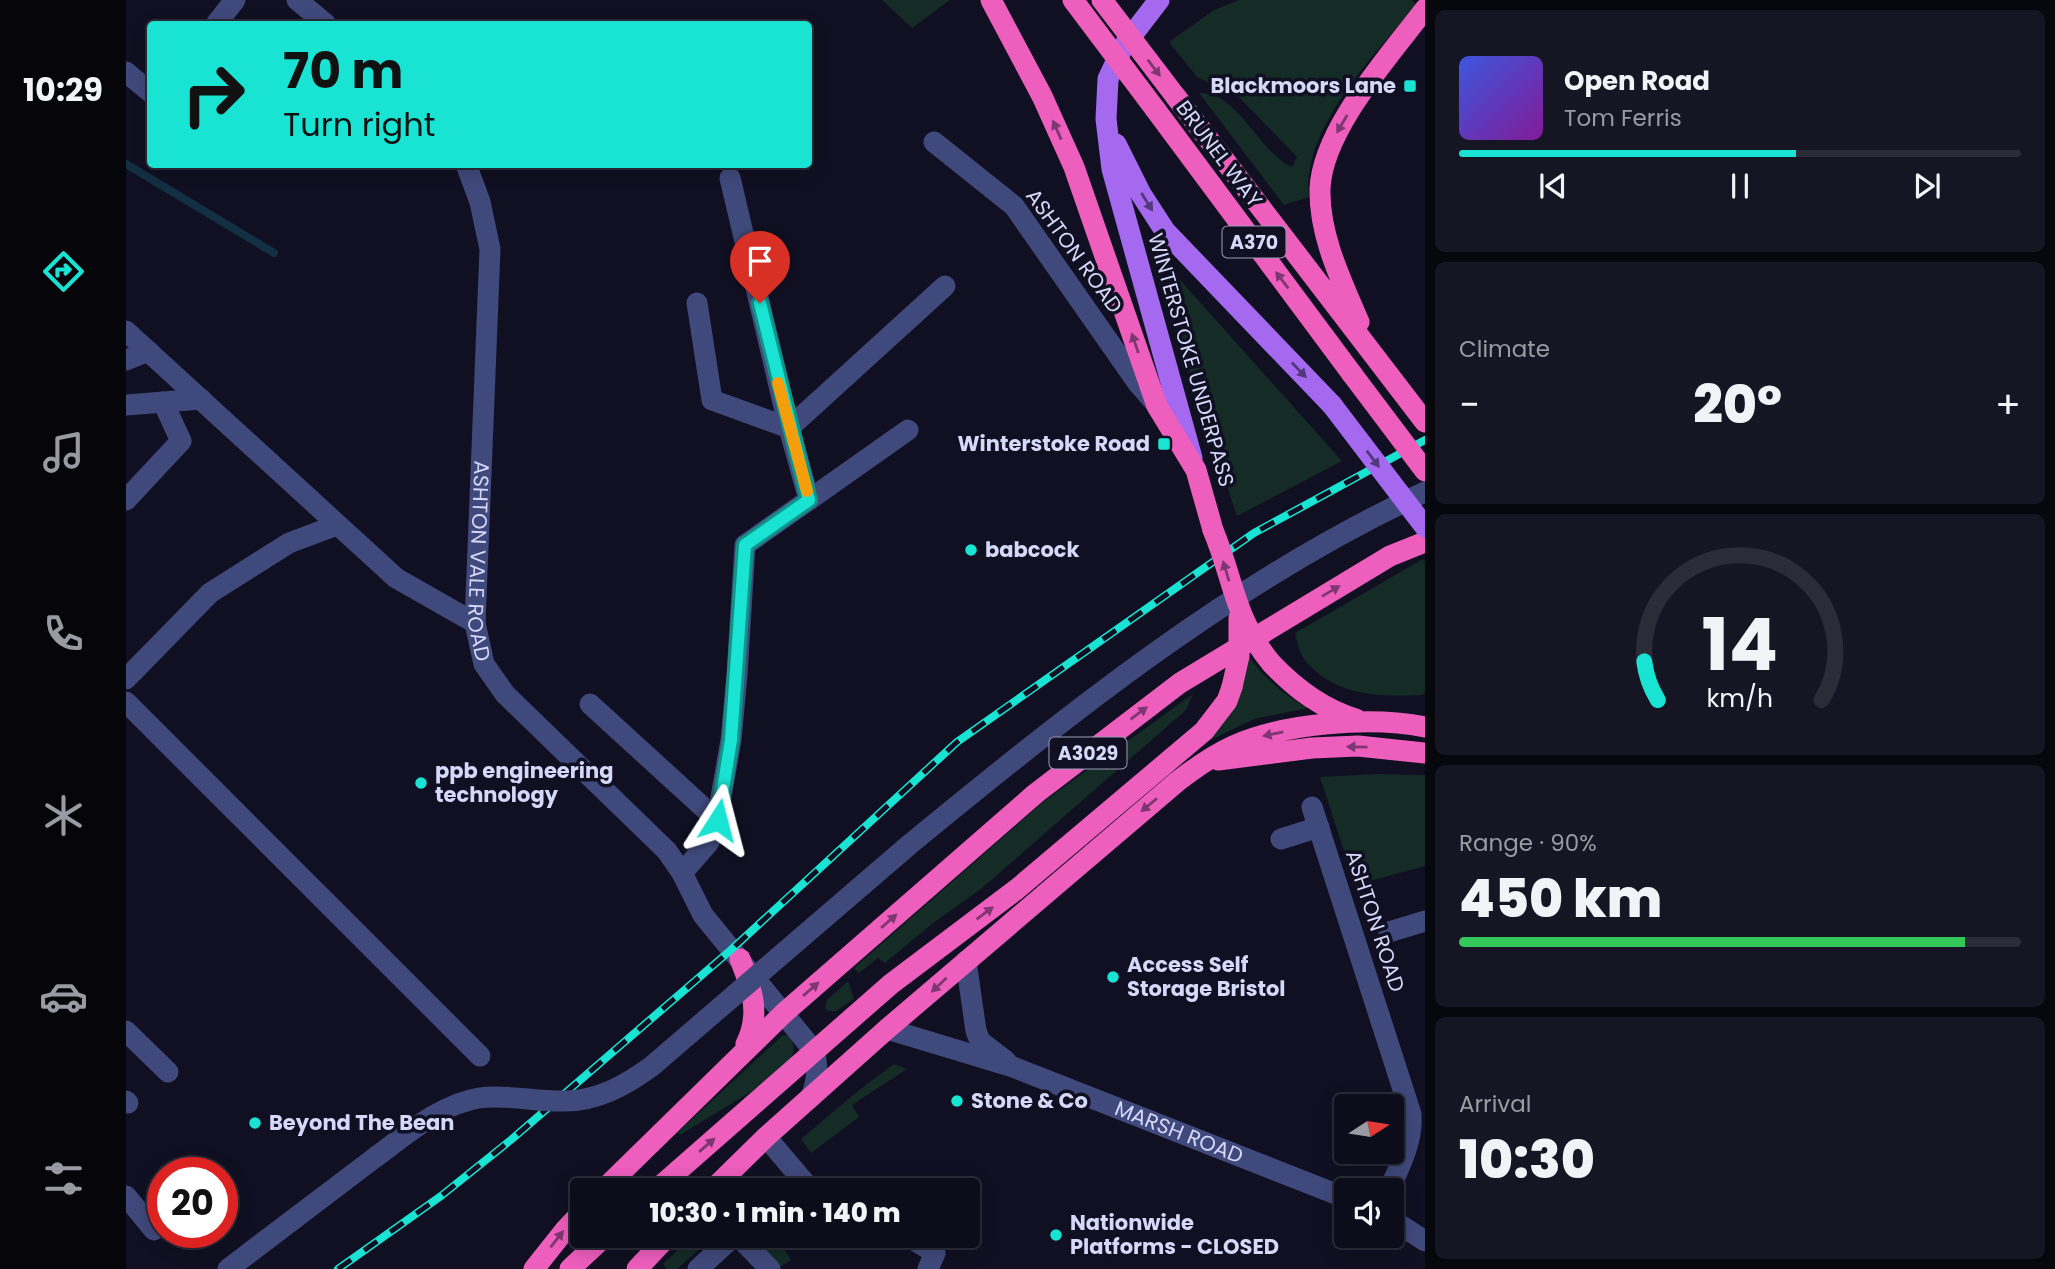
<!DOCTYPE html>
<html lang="en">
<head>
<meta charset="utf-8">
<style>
	:root { --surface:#0c0c1a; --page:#151523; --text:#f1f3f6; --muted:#9a9ba2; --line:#2c2c39; --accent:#19e3d2 }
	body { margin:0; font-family:Poppins,sans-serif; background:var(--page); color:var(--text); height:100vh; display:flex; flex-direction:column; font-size:26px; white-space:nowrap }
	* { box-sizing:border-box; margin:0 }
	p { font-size:23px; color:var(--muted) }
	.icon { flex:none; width:38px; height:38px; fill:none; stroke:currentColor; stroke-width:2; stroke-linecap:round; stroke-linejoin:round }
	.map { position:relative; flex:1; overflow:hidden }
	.side { display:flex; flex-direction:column; gap:10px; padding:10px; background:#07070e; width:630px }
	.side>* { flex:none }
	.hud { position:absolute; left:21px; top:21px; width:665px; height:147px; border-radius:7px; box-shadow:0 4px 18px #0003,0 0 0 2px var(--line); background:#19e3d2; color:#111; overflow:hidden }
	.needle { width:46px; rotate:78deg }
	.buttons { position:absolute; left:1208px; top:1094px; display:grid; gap:14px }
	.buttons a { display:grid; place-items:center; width:70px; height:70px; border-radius:7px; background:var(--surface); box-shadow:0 4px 18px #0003,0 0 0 2px var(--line); font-size:35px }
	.speed { position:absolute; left:21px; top:1157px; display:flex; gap:14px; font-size:35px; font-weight:700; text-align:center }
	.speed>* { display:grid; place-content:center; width:91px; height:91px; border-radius:50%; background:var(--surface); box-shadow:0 4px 18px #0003,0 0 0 2px var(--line); line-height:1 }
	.speed .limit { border:10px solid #d22; background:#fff; color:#111 }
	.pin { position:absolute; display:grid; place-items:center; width:60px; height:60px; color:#fff; margin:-72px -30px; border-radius:50% 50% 50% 0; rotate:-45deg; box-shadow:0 0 7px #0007 }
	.pin .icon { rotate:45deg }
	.me { position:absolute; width:77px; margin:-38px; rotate:9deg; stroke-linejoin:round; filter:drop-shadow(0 0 5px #0008) }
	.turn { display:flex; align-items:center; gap:24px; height:147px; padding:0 21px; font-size:32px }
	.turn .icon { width:91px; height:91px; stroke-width:2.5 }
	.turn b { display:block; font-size:49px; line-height:60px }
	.big { font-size:52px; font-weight:800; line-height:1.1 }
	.side .card { flex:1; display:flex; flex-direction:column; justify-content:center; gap:10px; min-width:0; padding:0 24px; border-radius:10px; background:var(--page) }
	.side .dial { align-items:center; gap:0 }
	.dial svg { height:182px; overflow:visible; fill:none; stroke:var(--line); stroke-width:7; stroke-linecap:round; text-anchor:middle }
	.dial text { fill:var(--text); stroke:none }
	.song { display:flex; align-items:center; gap:21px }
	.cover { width:84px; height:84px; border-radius:10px; background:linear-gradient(135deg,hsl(230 70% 55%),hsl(290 70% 35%)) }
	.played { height:7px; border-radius:4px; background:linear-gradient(90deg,var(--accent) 60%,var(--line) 60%) }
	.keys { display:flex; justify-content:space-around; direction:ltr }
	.heat { display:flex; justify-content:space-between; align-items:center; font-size:38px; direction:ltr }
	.charge { height:10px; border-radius:5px; background:linear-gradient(90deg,#34c759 90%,var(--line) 0) }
	.trip { position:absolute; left:444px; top:1178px; width:410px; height:70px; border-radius:7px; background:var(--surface); box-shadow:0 4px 18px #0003,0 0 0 2px var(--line); font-weight:800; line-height:70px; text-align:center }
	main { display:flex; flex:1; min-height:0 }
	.menu { display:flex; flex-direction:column; width:126px; justify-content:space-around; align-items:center; background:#05050a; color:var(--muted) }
	.menu .icon { width:49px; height:49px }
	.menu .selected { color:var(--accent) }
	.menu b { font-size:32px; color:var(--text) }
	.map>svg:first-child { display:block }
	.green { fill:#142b26 }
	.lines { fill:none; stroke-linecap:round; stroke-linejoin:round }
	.stream { stroke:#132f43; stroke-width:8 }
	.minor { stroke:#40497c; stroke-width:21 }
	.major { stroke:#a469ee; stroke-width:21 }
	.highway { stroke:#ed5ebd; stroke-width:21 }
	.rail-casing { stroke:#19e3d2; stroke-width:8 }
	.rail { stroke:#101022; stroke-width:5; stroke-dasharray:16; stroke-linecap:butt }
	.minor-bridge { stroke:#40497c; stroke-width:21 }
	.major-bridge { stroke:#a469ee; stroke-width:21 }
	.highway-bridge { stroke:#ed5ebd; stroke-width:21 }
	.oneway { fill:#7e3770 }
	.oneway2 { fill:#53387e }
	.route-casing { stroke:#109488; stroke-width:18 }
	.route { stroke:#19e3d2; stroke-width:12 }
	.slow { stroke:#f59e0b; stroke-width:12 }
	.poi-dot { fill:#19e3d2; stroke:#101022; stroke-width:2.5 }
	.labels { text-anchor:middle; stroke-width:7; stroke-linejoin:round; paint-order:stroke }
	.shield { fill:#101022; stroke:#9b9cb9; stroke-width:2 }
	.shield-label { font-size:19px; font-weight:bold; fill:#d6d8fa }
	.poi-label { font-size:21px; font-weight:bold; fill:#d6d8fa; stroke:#101022; text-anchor:start }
	.street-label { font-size:21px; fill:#d6d8fa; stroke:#101022 }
</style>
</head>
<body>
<main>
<nav class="menu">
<b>10:29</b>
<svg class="icon selected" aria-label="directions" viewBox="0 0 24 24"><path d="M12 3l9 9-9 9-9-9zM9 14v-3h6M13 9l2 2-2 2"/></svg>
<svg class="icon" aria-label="music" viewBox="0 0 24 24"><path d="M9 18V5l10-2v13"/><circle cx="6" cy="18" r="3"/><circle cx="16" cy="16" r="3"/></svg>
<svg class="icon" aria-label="phone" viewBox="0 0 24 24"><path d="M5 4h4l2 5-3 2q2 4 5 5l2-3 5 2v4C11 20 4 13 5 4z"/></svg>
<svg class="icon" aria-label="climate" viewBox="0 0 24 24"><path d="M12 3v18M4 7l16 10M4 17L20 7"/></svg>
<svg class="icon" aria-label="car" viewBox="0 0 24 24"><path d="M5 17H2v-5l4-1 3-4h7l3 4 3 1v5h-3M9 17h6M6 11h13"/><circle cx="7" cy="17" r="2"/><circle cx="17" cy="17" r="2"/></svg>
<svg class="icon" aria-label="filters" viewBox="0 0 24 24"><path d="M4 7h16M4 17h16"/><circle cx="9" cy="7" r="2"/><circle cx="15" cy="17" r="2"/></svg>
</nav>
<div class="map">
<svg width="1299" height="1269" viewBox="0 0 1299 1269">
	<rect width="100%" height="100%" fill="#101022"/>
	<path class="green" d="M756,0H824L786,28Z
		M1113,0H1286L1290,6C1248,54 1175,130 1183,197L1158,205L1073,93C1112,91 1133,153 1166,167L1171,157L1113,97L1071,77L1043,42L1088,10Z
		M1034,264L1047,272L1216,461L1111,516L1030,275Z
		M1297,559L1299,562V693L1295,695C1252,697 1207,696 1178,659C1173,652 1171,641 1169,633Z
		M1121,654C1140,680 1154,692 1182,708L1128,719L1070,747Z
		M1067,694L1060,710L855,889L807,923L759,963L752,958L733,973L728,968L917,802Z
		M1251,774L1299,775V866L1229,885L1194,777Z
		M722,981L728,999L710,1011H702L699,1008L701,1000Z
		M657,1035L664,1036C668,1044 669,1050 665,1059L626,1091L554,1135L552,1132Z
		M768,1064L781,1069L726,1105L733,1117L685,1153L675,1139L732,1091Z
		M567,1236H588L551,1269H541L537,1264Z
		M629,1236H650L665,1260L654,1267Z"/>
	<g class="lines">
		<path class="stream" d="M0,164L148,253"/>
		<g class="minor">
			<path d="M171,0L200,24"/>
			<path d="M90,24L109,0"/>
			<path d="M0,72L24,92"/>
			<path d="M808,142L888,206L1011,382L1031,405"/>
			<path id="s1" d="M340,164L354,202L364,249L349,623L358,664L379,694L541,851L556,873L577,915L688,1051C693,1067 691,1082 685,1097"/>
			<path d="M604,178L663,428L683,500"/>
			<path d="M571,303L586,400L663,428L819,286"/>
			<path d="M0,331L270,578L349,623"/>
			<path d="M0,360L22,351"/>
			<path d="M0,405L75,399"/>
			<path d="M0,500L55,441L37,402"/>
			<path d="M0,679L84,593L163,543L211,525"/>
			<path d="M0,702L354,1056"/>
			<path d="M464,704L591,820L583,842L556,873"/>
			<path d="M1186,807L1285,1114C1287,1141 1274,1166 1263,1190"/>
			<path d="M591,820L605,740L611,675L619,545L782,430"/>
			<path d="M1155,839L1193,827"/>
			<path d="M783,845C944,713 1109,580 1299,492"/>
			<path d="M1263,932L1299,921"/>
			<path d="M840,961L850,1031L854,1041L880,1061"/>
			<path id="s2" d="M761,1029L887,1067L1220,1198"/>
			<path d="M0,1031L42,1072"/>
			<path d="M0,1101L2,1103"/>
			<path d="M640,1137L685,1190"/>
			<path d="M0,1196L28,1230"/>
			<path d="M1265,1219L1299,1241"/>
			<path d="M612,1236L644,1269"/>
			<path d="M782,1236L809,1253L802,1269"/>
			<path d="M102,1269L251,1156"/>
			<path d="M572,1269L608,1236"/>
		</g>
		<path class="major" d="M1033,0L997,47L982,79L980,119L986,169L1066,458
			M990,144L1015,194L1039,231L1206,405"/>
		<path class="highway" d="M865,0L916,96L948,167L1031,406L1070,470L1087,530
			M1050,97L1299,422
			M1029,109L1226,374
			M1233,322C1215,280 1193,235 1194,189C1196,130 1264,55 1299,9
			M1146,664C1170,689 1196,709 1230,719
			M1092,760L1186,748L1232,746L1299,753
			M614,959C626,989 635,1014 620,1044
			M477,1190L658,1013L909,794L1054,683L1264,556L1299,542
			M530,1190L765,984L891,889L1078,731L1101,701L1106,687
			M586,1190L640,1137L761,1029L1052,781C1069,768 1087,755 1107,746C1158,723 1245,716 1299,727
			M408,1269L439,1230L457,1211
			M444,1269L479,1236
			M511,1269L542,1236"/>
		<g class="rail-casing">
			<path id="rail" d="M212,1269L315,1196L386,1139L606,949L831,742L1128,533L1299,440"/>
		</g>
		<use href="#rail" class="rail"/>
		<path class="minor-bridge" d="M251,1156C281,1134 315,1104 353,1098C382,1094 410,1102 439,1101C472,1101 500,1085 526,1066L783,845"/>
		<path class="major-bridge" d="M1206,405L1299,527"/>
		<path class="highway-bridge" d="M947,0L1029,109
			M976,0L1050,97
			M1226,374L1299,471
			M1087,530C1108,580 1108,619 1146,664
			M1106,687L1113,656V618"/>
	</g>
	<defs><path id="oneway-solid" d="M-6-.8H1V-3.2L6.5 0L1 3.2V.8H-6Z" transform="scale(1.75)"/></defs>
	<g class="oneway">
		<use href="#oneway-solid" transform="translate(1028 68) rotate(53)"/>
		<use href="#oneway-solid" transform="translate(1216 124) rotate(120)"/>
		<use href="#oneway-solid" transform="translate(931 130) rotate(-114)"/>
		<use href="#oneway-solid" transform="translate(1156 280) rotate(-127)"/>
		<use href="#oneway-solid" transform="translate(1009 343) rotate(-109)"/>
		<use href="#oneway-solid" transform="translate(1100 571) rotate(-107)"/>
		<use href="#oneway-solid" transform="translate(1205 591) rotate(-31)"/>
		<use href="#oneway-solid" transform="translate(1013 713) rotate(-37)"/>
		<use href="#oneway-solid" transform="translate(1147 734) rotate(169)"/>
		<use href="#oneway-solid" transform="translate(1231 747) rotate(-179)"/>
		<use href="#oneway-solid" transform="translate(1023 805) rotate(140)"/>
		<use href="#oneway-solid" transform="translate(859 913) rotate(-37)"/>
		<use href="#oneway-solid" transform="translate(763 921) rotate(-41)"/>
		<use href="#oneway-solid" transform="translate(813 985) rotate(137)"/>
		<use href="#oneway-solid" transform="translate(685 989) rotate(-41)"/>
		<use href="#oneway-solid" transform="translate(581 1145) rotate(-41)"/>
		<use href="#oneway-solid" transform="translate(431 1239) rotate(-52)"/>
	</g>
	<g class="oneway2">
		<use href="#oneway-solid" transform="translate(1021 202) rotate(58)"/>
		<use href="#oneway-solid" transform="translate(1173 370) rotate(46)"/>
		<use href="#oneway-solid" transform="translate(1247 459) rotate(53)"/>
	</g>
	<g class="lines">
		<g class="route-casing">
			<path id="route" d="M592,820L605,740L619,545L683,500L634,303"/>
		</g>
		<use href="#route" class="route"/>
		<path class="slow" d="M652,383L681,491"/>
	</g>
	<g class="poi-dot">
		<rect x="1277" y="79" width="14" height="14" rx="3.5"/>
		<rect x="1031" y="437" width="14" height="14" rx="3.5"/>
		<circle cx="845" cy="550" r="7"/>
		<circle cx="295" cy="783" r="7"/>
		<circle cx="987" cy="977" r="7"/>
		<circle cx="831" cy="1101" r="7"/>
		<circle cx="129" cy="1123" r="7"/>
		<circle cx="930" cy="1235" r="7"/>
	</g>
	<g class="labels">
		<g class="shield">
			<rect x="1096.5" y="226.5" width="63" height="31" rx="5"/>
			<rect x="923.5" y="737.5" width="77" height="31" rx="5"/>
		</g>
		<g class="shield-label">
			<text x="1128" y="249">A370</text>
			<text x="962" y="760">A3029</text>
		</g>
		<g class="poi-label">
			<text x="1270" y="93" text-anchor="end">Blackmoors Lane</text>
			<text x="1024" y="451" text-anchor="end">Winterstoke Road</text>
			<text x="859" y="557">babcock</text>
			<text x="309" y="778">ppb engineering<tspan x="309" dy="24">technology</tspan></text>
			<text x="1001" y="972">Access Self<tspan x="1001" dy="24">Storage Bristol</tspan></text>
			<text x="845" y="1108">Stone &amp; Co</text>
			<text x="143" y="1130">Beyond The Bean</text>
			<text x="944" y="1230">Nationwide<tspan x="944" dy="24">Platforms - CLOSED</tspan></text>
		</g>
		<g class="street-label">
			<text transform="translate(1093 154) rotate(53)" y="7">BRUNEL WAY</text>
			<text transform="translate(948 251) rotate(54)" y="7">ASHTON ROAD</text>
			<text transform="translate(1065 360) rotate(74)" y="7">WINTERSTOKE UNDERPASS</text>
			<text dy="7" stroke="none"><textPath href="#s1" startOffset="401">ASHTON VALE ROAD</textPath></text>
			<text transform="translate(1249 921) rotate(72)" y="7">ASHTON ROAD</text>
			<text dy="7" stroke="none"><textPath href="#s2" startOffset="310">MARSH ROAD</textPath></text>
		</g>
	</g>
</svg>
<div class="buttons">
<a><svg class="needle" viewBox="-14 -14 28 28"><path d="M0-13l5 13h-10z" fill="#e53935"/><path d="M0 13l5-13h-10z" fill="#9a9ba2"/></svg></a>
<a><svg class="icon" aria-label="sound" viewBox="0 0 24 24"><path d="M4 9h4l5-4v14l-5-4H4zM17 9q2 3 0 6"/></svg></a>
</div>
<div class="speed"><div class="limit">20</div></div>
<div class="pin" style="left:634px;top:303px;background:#d93025"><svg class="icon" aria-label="arrive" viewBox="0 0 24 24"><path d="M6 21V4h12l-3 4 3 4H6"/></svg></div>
<svg class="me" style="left:592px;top:820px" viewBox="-20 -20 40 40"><path d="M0-17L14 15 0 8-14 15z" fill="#19e3d2" stroke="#fff" stroke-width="4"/></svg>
<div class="trip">10:30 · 1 min · 140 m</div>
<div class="hud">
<div class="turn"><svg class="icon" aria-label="right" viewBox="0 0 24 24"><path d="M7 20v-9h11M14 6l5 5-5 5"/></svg><div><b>70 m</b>Turn right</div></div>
</div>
</div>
<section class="side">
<div class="card">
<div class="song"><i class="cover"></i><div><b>Open Road</b><p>Tom Ferris</p></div></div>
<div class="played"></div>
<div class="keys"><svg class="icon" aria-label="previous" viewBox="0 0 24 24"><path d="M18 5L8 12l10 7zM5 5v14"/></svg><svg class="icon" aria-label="pause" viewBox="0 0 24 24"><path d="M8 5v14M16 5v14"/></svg><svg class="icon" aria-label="next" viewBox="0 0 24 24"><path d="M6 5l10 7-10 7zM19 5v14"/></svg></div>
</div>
<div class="card"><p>Climate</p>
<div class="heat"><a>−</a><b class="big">20°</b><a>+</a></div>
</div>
<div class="card dial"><svg viewBox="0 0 100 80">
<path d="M14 69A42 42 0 1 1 86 69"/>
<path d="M14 69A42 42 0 0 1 8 52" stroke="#19e3d2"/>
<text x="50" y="56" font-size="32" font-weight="700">14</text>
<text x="50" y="72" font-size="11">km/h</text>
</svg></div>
<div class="card"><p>Range · 90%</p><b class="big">450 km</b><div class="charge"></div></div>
<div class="card"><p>Arrival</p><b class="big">10:30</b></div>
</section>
</main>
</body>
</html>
